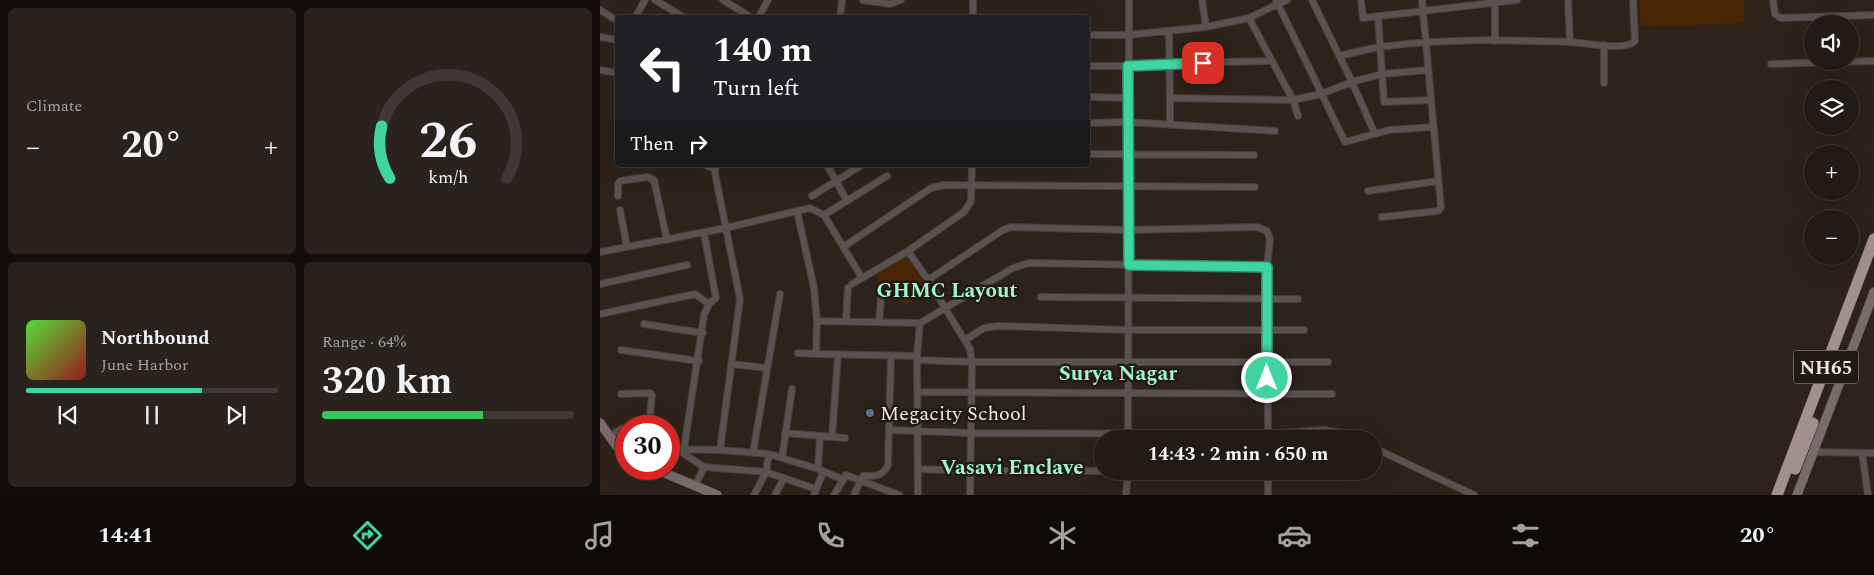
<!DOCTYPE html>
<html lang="en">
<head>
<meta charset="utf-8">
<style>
	:root { --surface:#221a14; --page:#2a231d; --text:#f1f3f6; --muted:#a2a1a0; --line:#3f3834; --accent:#40d4a1 }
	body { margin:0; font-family:Spectral,serif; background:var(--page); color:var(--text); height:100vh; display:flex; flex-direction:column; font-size:19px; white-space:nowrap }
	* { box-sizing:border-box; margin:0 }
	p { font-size:16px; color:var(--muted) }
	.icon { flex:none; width:28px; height:28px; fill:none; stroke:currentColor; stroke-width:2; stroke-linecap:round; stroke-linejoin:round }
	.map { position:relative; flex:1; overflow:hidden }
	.drawer { display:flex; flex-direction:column; gap:8px; padding:8px; background:#130e0b; width:600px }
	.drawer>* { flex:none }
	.guide { position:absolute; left:15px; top:15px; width:475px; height:152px; border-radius:5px; box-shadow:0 5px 20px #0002,0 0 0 1px var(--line); background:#202124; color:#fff; overflow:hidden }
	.tools { position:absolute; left:1204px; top:15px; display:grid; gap:10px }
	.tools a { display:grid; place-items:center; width:55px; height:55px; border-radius:50%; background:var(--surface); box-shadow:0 5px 20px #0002,0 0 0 1px var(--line); font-size:25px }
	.speed { position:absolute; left:15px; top:415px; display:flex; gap:10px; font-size:25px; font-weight:700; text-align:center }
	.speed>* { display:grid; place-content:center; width:65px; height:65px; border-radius:50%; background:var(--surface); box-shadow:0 5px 20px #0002,0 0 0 1px var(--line); line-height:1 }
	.speed .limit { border:8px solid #d22; background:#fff; color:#111 }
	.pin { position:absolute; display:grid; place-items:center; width:42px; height:42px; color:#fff; margin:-21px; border-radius:10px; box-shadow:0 2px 8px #0006 }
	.me { position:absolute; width:55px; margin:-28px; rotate:0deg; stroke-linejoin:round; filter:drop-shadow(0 0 4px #0008) }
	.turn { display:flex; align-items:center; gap:18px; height:105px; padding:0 15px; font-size:22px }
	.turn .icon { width:65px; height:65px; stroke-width:2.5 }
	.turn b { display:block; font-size:35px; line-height:42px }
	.then { display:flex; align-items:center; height:48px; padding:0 15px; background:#0003; gap:10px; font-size:19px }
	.big { font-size:38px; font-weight:700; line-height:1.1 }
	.drawer .card { flex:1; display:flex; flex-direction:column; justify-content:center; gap:8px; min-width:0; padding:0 18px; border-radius:8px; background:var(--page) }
	.drawer .dial { align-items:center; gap:0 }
	.dial svg { height:130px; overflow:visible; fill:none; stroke:var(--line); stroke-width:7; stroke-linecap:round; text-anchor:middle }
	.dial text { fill:var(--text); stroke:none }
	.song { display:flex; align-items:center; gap:15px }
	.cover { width:60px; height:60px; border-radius:8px; background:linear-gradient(135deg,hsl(110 70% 55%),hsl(0 70% 35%)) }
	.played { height:5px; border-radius:2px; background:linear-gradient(90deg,var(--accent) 70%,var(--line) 70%) }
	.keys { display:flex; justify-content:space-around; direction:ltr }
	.heat { display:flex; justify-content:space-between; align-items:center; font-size:28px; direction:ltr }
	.charge { height:8px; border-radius:4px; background:linear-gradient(90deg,#34c759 64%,var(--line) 0) }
	.drawer .tiles { flex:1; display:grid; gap:8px; grid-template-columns:repeat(2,1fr) }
	.trip { position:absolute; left:494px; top:430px; width:288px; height:50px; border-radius:25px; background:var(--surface); box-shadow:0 5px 20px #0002,0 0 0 1px var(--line); font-weight:700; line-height:50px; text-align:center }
	.menu { display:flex; height:80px; justify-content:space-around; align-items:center; background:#0e0a08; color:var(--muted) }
	.menu .icon { width:35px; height:35px }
	.menu .current { color:var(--accent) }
	.menu b { font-size:22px; color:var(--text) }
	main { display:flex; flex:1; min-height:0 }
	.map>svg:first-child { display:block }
	.green { fill:#482503 }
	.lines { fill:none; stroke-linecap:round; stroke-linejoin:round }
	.street-casing { stroke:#483f37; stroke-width:8 }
	.secondary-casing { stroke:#483f37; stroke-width:10 }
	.highway-casing { stroke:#483f37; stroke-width:12 }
	.street { stroke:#5a5251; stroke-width:6 }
	.secondary { stroke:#776c6a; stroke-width:9 }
	.highway { stroke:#a2908e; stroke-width:11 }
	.route-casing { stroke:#2a8a69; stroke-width:12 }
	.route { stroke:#40d4a1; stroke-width:9 }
	.service-dot { fill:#5c6f8a; stroke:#231911; stroke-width:2 }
	.labels { text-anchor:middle; stroke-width:5; stroke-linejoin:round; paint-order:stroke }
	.shield { fill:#231911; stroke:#b2aaa4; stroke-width:1 }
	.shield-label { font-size:19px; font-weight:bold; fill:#f0e8e3 }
	.poi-label { font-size:20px; fill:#f0e8e3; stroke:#231911; text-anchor:start }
	.neighbourhood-label { font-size:21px; font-weight:bold; fill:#9df5d0; stroke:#231911 }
</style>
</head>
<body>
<main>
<section class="drawer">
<div class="tiles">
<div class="card"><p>Climate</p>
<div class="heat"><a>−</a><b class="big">20°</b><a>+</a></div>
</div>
<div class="card dial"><svg viewBox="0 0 100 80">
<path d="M14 69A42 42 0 1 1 86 69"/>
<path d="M14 69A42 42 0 0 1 9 37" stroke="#40d4a1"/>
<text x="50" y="56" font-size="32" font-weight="700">26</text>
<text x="50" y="72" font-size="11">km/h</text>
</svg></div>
<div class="card">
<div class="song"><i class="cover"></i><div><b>Northbound</b><p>June Harbor</p></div></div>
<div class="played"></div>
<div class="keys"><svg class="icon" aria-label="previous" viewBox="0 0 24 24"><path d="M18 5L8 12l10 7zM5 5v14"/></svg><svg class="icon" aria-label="pause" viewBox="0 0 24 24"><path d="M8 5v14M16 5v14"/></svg><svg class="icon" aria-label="next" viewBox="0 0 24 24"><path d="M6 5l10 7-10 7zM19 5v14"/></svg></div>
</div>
<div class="card"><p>Range · 64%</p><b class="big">320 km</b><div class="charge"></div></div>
</div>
</section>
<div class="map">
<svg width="1274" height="495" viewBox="0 0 1274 495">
	<rect width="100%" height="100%" fill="#2d231b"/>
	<path class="green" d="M1039,0H1144L1145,23L1041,27Z
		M307,255L329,289L308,304L278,294V269Z"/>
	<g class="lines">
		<g class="street-casing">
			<path id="street" d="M55,0L85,18
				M123,0L152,18
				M263,0L290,4L301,0
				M602,0L606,27
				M676,0L678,4L687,0
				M761,0L763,18L917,0
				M968,0L970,42
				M1173,0L1175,14L1181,18L1274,15
				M0,10L18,21
				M778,16L784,102L830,100
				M35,18L45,0
				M158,18L168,0
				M240,18L242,0
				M373,18V0
				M649,18L693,100L698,116
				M569,32L570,98
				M488,35H527L606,27L649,18L678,4L745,142L789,130L833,127
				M0,37L18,40
				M895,41V0
				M1004,45V83
				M739,56C753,53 767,49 780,47C842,38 906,40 968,42C984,42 1024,52 1035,41L1033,0
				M1171,64L1274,61
				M488,66H529L569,63L672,61
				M0,70L18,73
				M488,97L528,98
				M488,123L527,122L675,131
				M570,124V98L693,100L721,94L752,82L712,0
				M775,134L752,82L782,74L828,70
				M488,154L654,155
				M105,165L115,169
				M116,165L115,173L140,299L120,450
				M227,165L247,201
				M768,191L838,181
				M18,196V184L20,181L47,177L54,180L67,240
				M212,196L260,166
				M20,210L27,247
				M197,211L210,208L224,215L262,278
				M224,215L287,176
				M782,217L838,211L841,207L822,0
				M243,247L331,188L344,185L655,187
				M308,251L328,280L370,349L372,362L317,360
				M0,252L126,228L197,211L214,288L217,321L216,354L317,356L318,495
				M328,280L403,230L411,227L529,230L657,227L667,231L670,239L667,267L668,439
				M0,284L87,265
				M252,284L308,251L364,212L371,201L372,165
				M441,297L698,299
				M0,314L95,294L109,304
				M217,321L320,323L317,356
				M246,321L248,288
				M279,322L281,298
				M320,323L413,268L429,263L667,267
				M44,324L103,333
				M365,340L384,328L398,326L528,330H704
				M21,350L99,361
				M198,353L216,354
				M132,364L167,368
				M318,392L732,394
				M21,394L50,393L52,395L49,426
				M289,430L371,433L668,434L724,430L742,433L755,439
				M16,432L39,420H50
				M185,433L245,438
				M232,437L238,355
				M528,439L529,0
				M772,447L874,495
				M69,449L120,450L169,454L218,469L242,479
				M84,449L104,315L109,304L116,298L104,233
				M78,450L104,467
				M1214,452L1274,453
				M153,453L180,294
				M1262,453L1268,495
				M182,458L192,389
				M218,469L220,436
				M318,469L370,471H588
				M668,471V495
				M684,471L722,472
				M95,486L104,467L166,472L216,489
				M154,495L166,472L169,454
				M175,495L184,478
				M214,495L223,472
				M234,495L246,475L299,495
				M254,495L263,476C274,476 283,477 288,465L291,356
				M370,495L372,362H728
				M526,495L528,471"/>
		</g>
		<g class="secondary-casing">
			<path id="secondary" d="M0,423L21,452L26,456
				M55,469L117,495
				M1197,495L1274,292"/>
		</g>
		<g class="highway-casing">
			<path id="highway" d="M1195,469L1213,423
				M1177,495L1274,239"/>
		</g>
		<use href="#street" class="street"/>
		<use href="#secondary" class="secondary"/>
		<use href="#highway" class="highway"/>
	</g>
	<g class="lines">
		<g class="route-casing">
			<path id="route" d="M603,63L528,66L529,265L667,267V378"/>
		</g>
		<use href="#route" class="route"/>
	</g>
	<circle class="service-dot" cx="270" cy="413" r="5"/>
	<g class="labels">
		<rect class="shield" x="1193.5" y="350.5" width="65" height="33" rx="4"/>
		<g class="shield-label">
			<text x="1226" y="374">NH65</text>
		</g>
		<g class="poi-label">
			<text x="280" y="420">Megacity School</text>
		</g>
		<g class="neighbourhood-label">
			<text x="347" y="297">GHMC Layout</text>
			<text x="518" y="380">Surya Nagar</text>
			<text x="412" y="474">Vasavi Enclave</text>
		</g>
	</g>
</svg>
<div class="tools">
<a><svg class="icon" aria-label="sound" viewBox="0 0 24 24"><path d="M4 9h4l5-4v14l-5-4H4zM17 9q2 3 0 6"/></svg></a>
<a><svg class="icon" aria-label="layers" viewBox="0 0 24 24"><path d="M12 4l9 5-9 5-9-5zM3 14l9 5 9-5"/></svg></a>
<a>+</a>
<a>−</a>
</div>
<div class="speed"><div class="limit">30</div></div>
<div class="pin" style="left:603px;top:63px;background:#d93025"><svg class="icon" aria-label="arrive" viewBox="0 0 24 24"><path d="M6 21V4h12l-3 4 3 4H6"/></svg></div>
<svg class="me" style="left:667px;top:378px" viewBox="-20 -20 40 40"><circle r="17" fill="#40d4a1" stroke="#fff" stroke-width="3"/><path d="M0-11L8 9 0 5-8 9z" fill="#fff"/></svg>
<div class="trip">14:43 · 2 min · 650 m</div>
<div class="guide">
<div class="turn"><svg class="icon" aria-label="left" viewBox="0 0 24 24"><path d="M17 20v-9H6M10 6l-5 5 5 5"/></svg><div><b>140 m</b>Turn left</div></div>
<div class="then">Then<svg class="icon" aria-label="right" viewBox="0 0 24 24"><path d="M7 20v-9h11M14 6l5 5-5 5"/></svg></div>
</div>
</div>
</main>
<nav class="menu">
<b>14:41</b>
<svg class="icon current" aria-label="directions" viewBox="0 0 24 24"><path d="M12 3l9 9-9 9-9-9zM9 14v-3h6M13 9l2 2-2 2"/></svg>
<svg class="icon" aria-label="music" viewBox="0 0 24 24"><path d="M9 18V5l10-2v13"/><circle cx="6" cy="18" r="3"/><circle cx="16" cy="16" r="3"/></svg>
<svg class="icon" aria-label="phone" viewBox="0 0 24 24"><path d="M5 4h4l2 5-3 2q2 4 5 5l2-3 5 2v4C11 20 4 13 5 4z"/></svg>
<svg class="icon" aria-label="climate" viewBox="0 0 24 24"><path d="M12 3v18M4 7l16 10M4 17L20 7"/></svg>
<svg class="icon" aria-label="car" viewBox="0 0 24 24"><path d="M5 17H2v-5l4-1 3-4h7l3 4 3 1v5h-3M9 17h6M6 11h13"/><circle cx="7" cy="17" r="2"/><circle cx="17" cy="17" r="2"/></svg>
<svg class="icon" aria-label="filters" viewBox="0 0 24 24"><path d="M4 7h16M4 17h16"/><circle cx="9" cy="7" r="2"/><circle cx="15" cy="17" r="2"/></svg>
<b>20°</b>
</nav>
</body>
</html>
